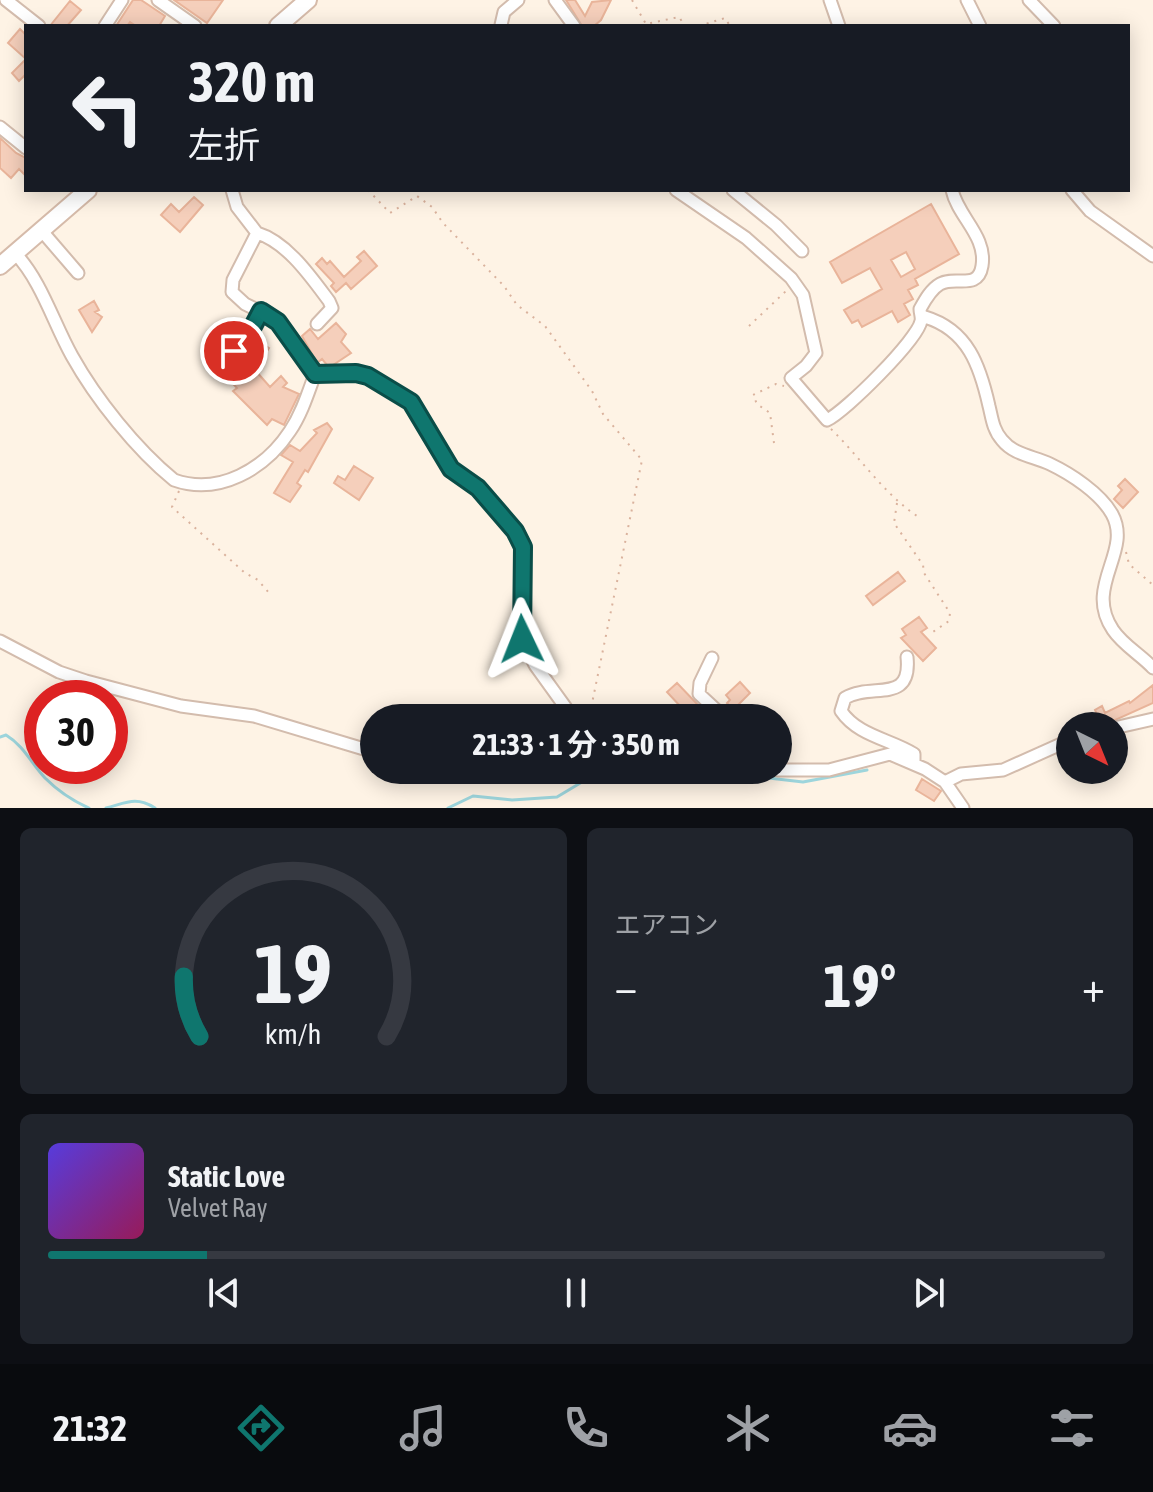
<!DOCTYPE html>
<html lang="ja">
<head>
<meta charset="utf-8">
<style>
	:root { --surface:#171b24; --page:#20242c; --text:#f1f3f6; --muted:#9ea1a6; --line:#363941; --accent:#0f766e }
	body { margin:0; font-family:"Asap Condensed","Noto Sans JP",sans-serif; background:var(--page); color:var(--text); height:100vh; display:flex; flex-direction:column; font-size:30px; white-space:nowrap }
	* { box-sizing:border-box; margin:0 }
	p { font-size:26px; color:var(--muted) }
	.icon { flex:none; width:44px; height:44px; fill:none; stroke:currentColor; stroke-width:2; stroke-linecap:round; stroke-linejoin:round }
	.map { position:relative; height:808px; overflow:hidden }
	.side { display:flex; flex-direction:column; gap:20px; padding:20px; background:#0d0f14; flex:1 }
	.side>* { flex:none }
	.guide { position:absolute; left:24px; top:24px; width:1106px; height:168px; border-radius:0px; box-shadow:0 4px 20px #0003; background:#171b24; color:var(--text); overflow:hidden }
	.needle { width:52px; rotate:137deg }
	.buttons { position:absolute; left:1056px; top:712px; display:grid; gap:16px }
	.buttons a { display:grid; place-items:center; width:72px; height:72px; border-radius:50%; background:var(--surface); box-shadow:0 4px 20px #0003; font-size:40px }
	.speed { position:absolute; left:24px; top:680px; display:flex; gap:16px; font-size:40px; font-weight:700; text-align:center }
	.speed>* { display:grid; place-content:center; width:104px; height:104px; border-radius:50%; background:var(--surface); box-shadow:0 4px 20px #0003; line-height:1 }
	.speed .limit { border:12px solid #d22; background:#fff; color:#111 }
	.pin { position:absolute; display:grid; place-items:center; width:68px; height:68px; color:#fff; margin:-34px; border:4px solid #fff; border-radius:50%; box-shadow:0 2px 8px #0007 }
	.me { position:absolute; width:88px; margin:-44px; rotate:358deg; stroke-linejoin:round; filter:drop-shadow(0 0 6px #0008) }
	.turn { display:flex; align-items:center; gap:28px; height:168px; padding:0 32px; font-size:36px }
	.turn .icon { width:104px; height:104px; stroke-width:2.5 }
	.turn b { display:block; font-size:56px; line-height:68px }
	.big { font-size:60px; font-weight:700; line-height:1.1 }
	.side .card { flex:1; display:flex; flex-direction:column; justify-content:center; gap:12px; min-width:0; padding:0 28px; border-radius:12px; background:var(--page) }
	.side .dial { align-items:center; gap:0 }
	.dial svg { height:208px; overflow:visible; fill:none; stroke:var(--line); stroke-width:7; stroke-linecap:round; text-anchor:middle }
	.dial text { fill:var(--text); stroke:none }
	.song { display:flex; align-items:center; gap:24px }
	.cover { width:96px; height:96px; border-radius:12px; background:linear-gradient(135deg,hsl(250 70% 55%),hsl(330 70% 35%)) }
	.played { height:8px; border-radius:4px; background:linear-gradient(90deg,var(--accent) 15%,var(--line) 15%) }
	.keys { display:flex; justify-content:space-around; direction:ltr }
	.heat { display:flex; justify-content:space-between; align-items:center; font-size:44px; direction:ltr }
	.side .tiles { flex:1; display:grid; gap:20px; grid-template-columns:1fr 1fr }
	.card:last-child { grid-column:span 2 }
	.trip { position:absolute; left:360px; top:704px; width:432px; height:80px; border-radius:40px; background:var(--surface); box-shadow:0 4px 20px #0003; font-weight:700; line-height:80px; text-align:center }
	.dock { display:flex; height:128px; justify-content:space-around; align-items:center; background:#090b0e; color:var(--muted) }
	.dock .icon { width:56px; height:56px }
	.dock .selected { color:var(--accent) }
	.dock b { font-size:36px; color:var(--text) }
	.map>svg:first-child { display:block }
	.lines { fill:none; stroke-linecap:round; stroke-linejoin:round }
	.stream { stroke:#9dd5dc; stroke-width:3 }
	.building { fill:#f5cfbb; stroke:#e9b49a; stroke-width:2; fill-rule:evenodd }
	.street-casing { stroke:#d3bcad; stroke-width:15 }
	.secondary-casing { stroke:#d6bbaa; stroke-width:20 }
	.path { stroke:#dab29d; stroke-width:2; stroke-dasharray:2 6; stroke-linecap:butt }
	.street { stroke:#fff; stroke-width:11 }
	.secondary { stroke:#fff; stroke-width:16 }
	.route-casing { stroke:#0a4d48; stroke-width:20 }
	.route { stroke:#0f766e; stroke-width:14 }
</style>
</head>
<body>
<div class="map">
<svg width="1153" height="808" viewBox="0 0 1153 808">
	<rect width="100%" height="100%" fill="#fef3e5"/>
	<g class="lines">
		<path class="stream" d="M0,737L6,735C24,746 31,763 45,778C58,791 73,801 89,808
			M106,808C126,803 136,796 155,808
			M448,808L473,796L512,800L557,797L587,779L606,772L654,778L752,776L803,782L867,770"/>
	</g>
	<path class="building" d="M133,0H141L165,16L159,26H136L130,22L127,26H116Z
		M174,0H223L207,23Z
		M566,0H575L585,16L592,2L611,0L601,20L594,26H582Z
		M70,1L81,10L67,26H50Z
		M20,29L26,35V74L19,81L12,73L26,59L8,43Z
		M0,138L16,153L26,158V176L19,169L11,178L0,168Z
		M194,197L203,205L180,232L161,215L171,204L179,212Z
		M931,204L959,254L915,279L918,285L908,290L913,299L904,304L910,315L898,322L892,311L862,327L858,320L852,323L844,310L882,289L870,268L842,283L830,262ZM906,252L915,269L901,277L891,260Z
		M364,251L377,266L351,289L346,283L336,292L331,286L334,283L316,264L322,258L327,264L330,261L344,277L361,261L357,257Z
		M94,301L99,310L95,312L102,317L92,332L79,310Z
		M336,323L346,334L341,342L351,353L333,365H327L322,359L317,363L302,336L310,329L318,339Z
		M256,340L269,348L255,370L270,387L281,376L287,383L283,387L299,394L284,425L272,419L267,425L233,391L237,388L222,372L226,369L220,362L227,356L239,367Z
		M327,423L332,429L308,472L305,470L297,483L301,486L290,502L274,493L293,462L281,455L290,445L300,451L317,433L314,430Z
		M354,466L373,478L359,500L334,483L338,476L345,480Z
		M1125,479L1138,492L1123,508L1114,499L1122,490L1118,486Z
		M898,572L905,581L873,605L866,596Z
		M919,617L927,628L921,632L936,648L923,661L901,638L906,635L902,629Z
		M740,682L750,693L733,710L727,703L730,700L726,695Z
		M677,683L699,706L688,718L677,711L681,707L667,692Z
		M1153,685V703L1102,726L1095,710L1102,706L1105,713L1129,701L1130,703Z
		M922,779L941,791L934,801L916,790Z"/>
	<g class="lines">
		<g class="street-casing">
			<path id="street" d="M6,0L39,26
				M158,0L195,26
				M555,0L574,26
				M830,0L839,26
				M967,0L980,26
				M1029,0L1054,26
				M501,25L504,12L518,0
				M105,26L122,0
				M0,127L26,148
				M676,190L746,238L791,278L803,295L816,353L806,366L791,378L827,420C846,411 918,339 921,321C922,317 920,313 920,309C925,300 931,289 940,284C955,275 978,291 982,266C987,236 958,217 952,190
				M733,190L776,225L802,251
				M1072,190L1090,211L1153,256
				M41,230L78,273
				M257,233C287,242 311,277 329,301L332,308L317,324
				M15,253C42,282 53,322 72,356C96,399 136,449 174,480C219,496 265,469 290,431C302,413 308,393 315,374L274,318L245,304L232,292L233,280L257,233L237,207L232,190
				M922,319L925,317C968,330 980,366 989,406C992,418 993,430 1002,440C1014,455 1033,456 1050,464C1071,474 1100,493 1112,514C1133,552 1083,586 1113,630C1123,645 1141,655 1153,668
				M234,351L249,334L261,311
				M315,374L356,373L368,376L411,402L432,433L451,469L478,488L515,531L523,547L522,639L535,665L566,708
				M0,641L59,672L86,681L181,706L254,716L374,752
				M907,657C912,705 872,682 845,698L841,711C858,736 890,739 914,754V763
				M712,658L700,683L699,694L725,718
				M527,718C543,713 560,708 576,718
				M1114,728L1153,719
				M778,770H829L890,754L925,769L945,782L963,808
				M945,782L961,774L1003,770L1070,740"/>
		</g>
		<g class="secondary-casing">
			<path id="secondary" d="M278,26L308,0
				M0,266L88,190"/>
		</g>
		<path class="path" d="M632,0L646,24L679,17L685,26
			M699,26L725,18L730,26
			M368,190L390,213L417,196L432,207L443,223L504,286L517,305L545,326L592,391L603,414L642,460L589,718
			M749,326L786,291
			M831,429C860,457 883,493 917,516
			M774,443L770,413L757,404L753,395L776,384L784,386
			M179,491L172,507L245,573L258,580L269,593
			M897,503L894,523L923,565L924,573L950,613L949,621L930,634
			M1126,552L1129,564L1153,585
			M668,717V718"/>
		<use href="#street" class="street"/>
		<use href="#secondary" class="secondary"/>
	</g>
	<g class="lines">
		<g class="route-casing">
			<path id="route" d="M234,351L249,334L261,311L278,322L315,374L356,373L368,376L411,402L451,469L478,488L515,531L523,547L522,639"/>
		</g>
		<use href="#route" class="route"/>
	</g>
</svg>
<div class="buttons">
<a><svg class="needle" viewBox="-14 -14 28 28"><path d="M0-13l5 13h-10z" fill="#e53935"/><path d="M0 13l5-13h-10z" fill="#9ea1a6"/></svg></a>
</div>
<div class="speed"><div class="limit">30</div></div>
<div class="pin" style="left:234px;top:351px;background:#d93025"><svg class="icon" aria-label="arrive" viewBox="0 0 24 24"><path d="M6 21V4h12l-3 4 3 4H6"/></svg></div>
<svg class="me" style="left:522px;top:639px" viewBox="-20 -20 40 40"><path d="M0-17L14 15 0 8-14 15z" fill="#0f766e" stroke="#fff" stroke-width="4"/></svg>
<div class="trip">21:33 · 1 分 · 350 m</div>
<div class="guide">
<div class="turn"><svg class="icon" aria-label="left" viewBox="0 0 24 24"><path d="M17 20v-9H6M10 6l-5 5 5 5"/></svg><div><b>320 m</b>左折</div></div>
</div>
</div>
<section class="side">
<div class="tiles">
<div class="card dial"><svg viewBox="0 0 100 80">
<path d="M14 69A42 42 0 1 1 86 69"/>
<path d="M14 69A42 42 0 0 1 8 46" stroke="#0f766e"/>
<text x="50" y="56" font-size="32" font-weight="700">19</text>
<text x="50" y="72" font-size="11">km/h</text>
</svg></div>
<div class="card"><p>エアコン</p>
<div class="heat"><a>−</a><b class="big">19°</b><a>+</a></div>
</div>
<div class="card">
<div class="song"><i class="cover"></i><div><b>Static Love</b><p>Velvet Ray</p></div></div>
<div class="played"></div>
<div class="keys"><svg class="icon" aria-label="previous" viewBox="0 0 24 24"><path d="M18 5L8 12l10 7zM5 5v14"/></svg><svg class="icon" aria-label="pause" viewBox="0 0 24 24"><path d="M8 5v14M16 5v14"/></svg><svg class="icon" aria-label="next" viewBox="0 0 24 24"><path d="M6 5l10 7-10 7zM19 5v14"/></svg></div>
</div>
</div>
</section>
<nav class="dock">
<b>21:32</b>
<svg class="icon selected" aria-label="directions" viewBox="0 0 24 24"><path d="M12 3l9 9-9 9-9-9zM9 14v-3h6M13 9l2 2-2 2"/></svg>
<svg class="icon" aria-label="music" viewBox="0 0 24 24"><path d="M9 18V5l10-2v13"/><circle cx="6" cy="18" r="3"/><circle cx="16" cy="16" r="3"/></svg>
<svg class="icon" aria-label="phone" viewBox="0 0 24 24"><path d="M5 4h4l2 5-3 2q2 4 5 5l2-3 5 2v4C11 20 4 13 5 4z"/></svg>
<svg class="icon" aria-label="climate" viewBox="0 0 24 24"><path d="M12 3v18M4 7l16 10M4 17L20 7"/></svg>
<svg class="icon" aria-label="car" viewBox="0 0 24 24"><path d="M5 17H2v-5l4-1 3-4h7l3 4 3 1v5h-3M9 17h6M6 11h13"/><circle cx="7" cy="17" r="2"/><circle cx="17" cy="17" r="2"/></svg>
<svg class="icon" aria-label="filters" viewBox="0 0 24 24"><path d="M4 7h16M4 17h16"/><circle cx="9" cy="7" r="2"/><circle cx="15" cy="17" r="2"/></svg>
</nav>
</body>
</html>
